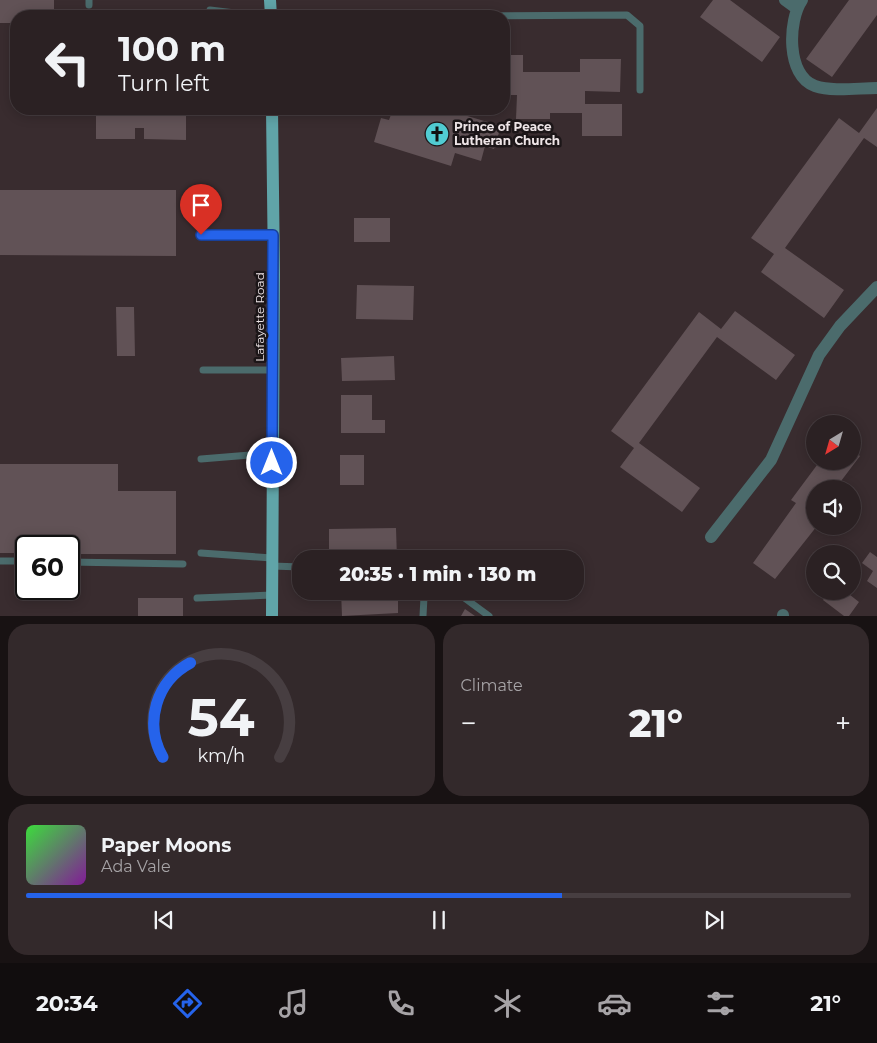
<!DOCTYPE html>
<html lang="en">
<head>
<meta charset="utf-8">
<style>
	:root { --surface:#2b2123; --page:#33292b; --text:#f1f3f6; --muted:#a6a3a6; --line:#473e41; --accent:#2563eb }
	body { margin:0; font-family:Montserrat,sans-serif; background:var(--page); color:var(--text); height:100vh; display:flex; flex-direction:column; font-size:19px; white-space:nowrap }
	* { box-sizing:border-box; margin:0 }
	p { font-size:16px; color:var(--muted) }
	.icon { flex:none; width:28px; height:28px; fill:none; stroke:currentColor; stroke-width:2; stroke-linecap:round; stroke-linejoin:round }
	.map { position:relative; height:616px; overflow:hidden }
	.details { display:flex; flex-direction:column; gap:8px; padding:8px; background:#181213; flex:1 }
	.details>* { flex:none }
	.guide { position:absolute; left:10px; top:10px; width:500px; height:105px; border-radius:20px; box-shadow:0 2px 12px #0003,0 0 0 1px var(--line); background:#2b2123; color:var(--text); overflow:hidden }
	.needle { width:32px; rotate:217deg }
	.buttons { position:absolute; left:806px; top:415px; display:grid; gap:10px }
	.buttons a { display:grid; place-items:center; width:55px; height:55px; border-radius:50%; background:var(--surface); box-shadow:0 2px 12px #0003,0 0 0 1px var(--line); font-size:25px }
	.speed { position:absolute; left:15px; top:535px; display:flex; gap:10px; font-size:25px; font-weight:700; text-align:center }
	.speed>* { display:grid; place-content:center; width:65px; height:65px; border-radius:50%; background:var(--surface); box-shadow:0 2px 12px #0003,0 0 0 1px var(--line); line-height:1 }
	.speed .limit { border:2px solid #111; border-radius:8px; background:#fff; color:#111 }
	.pin { position:absolute; display:grid; place-items:center; width:42px; height:42px; color:#fff; margin:-51px -21px; border-radius:50% 50% 50% 0; rotate:-45deg; box-shadow:0 0 5px #0007 }
	.pin .icon { rotate:45deg }
	.me { position:absolute; width:55px; margin:-28px; rotate:0deg; stroke-linejoin:round; filter:drop-shadow(0 0 4px #0008) }
	.turn { display:flex; align-items:center; gap:18px; height:105px; padding:0 25px; font-size:22px }
	.turn .icon { width:65px; height:65px; stroke-width:2.5 }
	.turn b { display:block; font-size:35px; line-height:42px }
	.big { font-size:38px; font-weight:800; line-height:1.1 }
	.details .widget { flex:1; display:flex; flex-direction:column; justify-content:center; gap:8px; min-width:0; padding:0 18px; border-radius:20px; background:var(--page) }
	.details .dial { align-items:center; gap:0 }
	.dial svg { height:130px; overflow:visible; fill:none; stroke:var(--line); stroke-width:7; stroke-linecap:round; text-anchor:middle }
	.dial text { fill:var(--text); stroke:none }
	.song { display:flex; align-items:center; gap:15px }
	.cover { width:60px; height:60px; border-radius:8px; background:linear-gradient(135deg,hsl(120 70% 55%),hsl(290 70% 35%)) }
	.played { height:5px; border-radius:2px; background:linear-gradient(90deg,var(--accent) 65%,var(--line) 65%) }
	.keys { display:flex; justify-content:space-around; direction:ltr }
	.heat { display:flex; justify-content:space-between; align-items:center; font-size:28px; direction:ltr }
	.details .tiles { flex:1; display:grid; gap:8px; grid-template-columns:1fr 1fr }
	.widget:last-child { grid-column:span 2 }
	.trip { position:absolute; left:292px; top:550px; width:292px; height:50px; border-radius:20px; background:var(--surface); box-shadow:0 2px 12px #0003,0 0 0 1px var(--line); font-weight:800; line-height:50px; text-align:center }
	.dock { display:flex; height:80px; justify-content:space-around; align-items:center; background:#110d0e; color:var(--muted) }
	.dock .icon { width:35px; height:35px }
	.dock .current { color:var(--accent) }
	.dock b { font-size:22px; color:var(--text) }
	.map>svg:first-child { display:block }
	.building { fill:#615256 }
	.lines { fill:none; stroke-linecap:round; stroke-linejoin:round }
	.lane { stroke:#4b6b6c; stroke-width:7 }
	.street { stroke:#4b6b6c; stroke-width:12 }
	.primary { stroke:#60a4a8; stroke-width:12 }
	.route-casing { stroke:#184099; stroke-width:12 }
	.route { stroke:#2563eb; stroke-width:9 }
	.labels { text-anchor:middle; stroke-width:5; stroke-linejoin:round; paint-order:stroke }
	.poi-label { font-size:12px; font-weight:bold; fill:#eee5e7; stroke:#1c1618; text-anchor:start }
	.street-label { font-size:12px; fill:#eee5e7; stroke:#1c1618 }
</style>
</head>
<body>
<div class="map">
<svg width="877" height="616" viewBox="0 0 877 616">
	<rect width="100%" height="100%" fill="#392c2f"/>
	<path class="building" d="M0,0H54V11H65V16H16V23H0Z
		M713,0H730L780,37L762,62L700,17Z
		M849,0H877V15L832,77L806,59Z
		M178,9H197V16H152V12H178Z
		M504,55H523V72H580V59H621L620,92L585,91V104H622V136H582V113H550V119H516L517,95H504Z
		M877,108V147L864,138L785,248L844,290L824,318L761,272L774,254L751,238L839,118L859,133Z
		M96,109H186V140L144,139V128H135V139H96Z
		M393,109H444L501,126L494,149L485,146L481,161L455,153L451,166L374,142L381,118L389,120Z
		M0,190H176V256L0,255Z
		M354,218H390V242H354Z
		M357,285L414,286L413,320L356,319Z
		M116,307H134L135,356H117Z
		M735,311L795,355L776,380L717,337L639,443L700,488L682,512L620,467L634,448L611,431L699,312L721,329Z
		M394,356L395,380L342,381L341,358Z
		M341,395H372V420H385V433H341Z
		M852,450L860,456L835,489H815V526H817L775,579L753,563L796,503L791,500L820,461H852Z
		M340,455H364V485H340Z
		M0,464H118V491H176V554H69V546H26V553H0Z
		M396,528L397,559H329V529Z
		M870,552L877,557V588L867,581L873,571L862,563Z
		M341,591H398V613L342,616Z
		M829,591H845L859,602L849,616H844L823,600Z
		M138,598H183V616H138Z
		M465,609L475,616H461Z"/>
	<g class="lines">
		<path class="lane" d="M89,5V0
			M210,10L259,16
			M476,16L627,15L640,26V90
			M201,235H273
			M203,370H273
			M201,459L273,453
			M201,553L272,558
			M0,561H26
			M69,562L183,564
			M272,566L301,567
			M420,591L424,597L423,616
			M455,591L489,616
			M197,598L272,595"/>
		<path class="street" d="M785,0L796,8
			M802,0C788,20 786,76 815,86C833,92 858,88 877,88
			M711,537L771,460L819,355L840,326L877,287
			M783,615V616"/>
		<path class="primary" d="M270,0L271,16
			M272,616L274,274L272,109"/>
	</g>
	<g class="lines">
		<g class="route-casing">
			<path id="route" d="M201,235H273L272,463"/>
		</g>
		<use href="#route" class="route"/>
	</g>
	<defs>
		<g id="church-disc" transform="scale(1.25)"><circle r="9.5" fill="#51ccd2" stroke="#1c1618"/><path d="M-1.2-6h2.4v3.5h3.3v2.4h-3.3V6h-2.4V-.1h-3.3v-2.4h3.3Z" fill="#111"/></g>
	</defs>
	<g fill-rule="evenodd">
		<use href="#church-disc" x="437" y="134"/>
	</g>
	<g class="labels">
		<g class="poi-label">
			<text x="454" y="131">Prince of Peace<tspan x="454" dy="14">Lutheran Church</tspan></text>
		</g>
		<g class="street-label">
			<text transform="translate(260 317) rotate(-90)" y="4">Lafayette Road</text>
		</g>
	</g>
</svg>
<div class="buttons">
<a><svg class="needle" viewBox="-14 -14 28 28"><path d="M0-13l5 13h-10z" fill="#e53935"/><path d="M0 13l5-13h-10z" fill="#a6a3a6"/></svg></a>
<a><svg class="icon" aria-label="sound" viewBox="0 0 24 24"><path d="M4 9h4l5-4v14l-5-4H4zM17 9q2 3 0 6"/></svg></a>
<a><svg class="icon" aria-label="search" viewBox="0 0 24 24"><circle cx="10" cy="10" r="6"/><path d="M15 15l6 6"/></svg></a>
</div>
<div class="speed"><div class="limit">60</div></div>
<div class="pin" style="left:201px;top:235px;background:#d93025"><svg class="icon" aria-label="arrive" viewBox="0 0 24 24"><path d="M6 21V4h12l-3 4 3 4H6"/></svg></div>
<svg class="me" style="left:272px;top:463px" viewBox="-20 -20 40 40"><circle r="17" fill="#2563eb" stroke="#fff" stroke-width="3"/><path d="M0-11L8 9 0 5-8 9z" fill="#fff"/></svg>
<div class="trip">20:35 · 1 min · 130 m</div>
<div class="guide">
<div class="turn"><svg class="icon" aria-label="left" viewBox="0 0 24 24"><path d="M17 20v-9H6M10 6l-5 5 5 5"/></svg><div><b>100 m</b>Turn left</div></div>
</div>
</div>
<section class="details">
<div class="tiles">
<div class="widget dial"><svg viewBox="0 0 100 80">
<path d="M14 69A42 42 0 1 1 86 69"/>
<path d="M14 69A42 42 0 0 1 31 11" stroke="#2563eb"/>
<text x="50" y="56" font-size="32" font-weight="700">54</text>
<text x="50" y="72" font-size="11">km/h</text>
</svg></div>
<div class="widget"><p>Climate</p>
<div class="heat"><a>−</a><b class="big">21°</b><a>+</a></div>
</div>
<div class="widget">
<div class="song"><i class="cover"></i><div><b>Paper Moons</b><p>Ada Vale</p></div></div>
<div class="played"></div>
<div class="keys"><svg class="icon" aria-label="previous" viewBox="0 0 24 24"><path d="M18 5L8 12l10 7zM5 5v14"/></svg><svg class="icon" aria-label="pause" viewBox="0 0 24 24"><path d="M8 5v14M16 5v14"/></svg><svg class="icon" aria-label="next" viewBox="0 0 24 24"><path d="M6 5l10 7-10 7zM19 5v14"/></svg></div>
</div>
</div>
</section>
<nav class="dock">
<b>20:34</b>
<svg class="icon current" aria-label="directions" viewBox="0 0 24 24"><path d="M12 3l9 9-9 9-9-9zM9 14v-3h6M13 9l2 2-2 2"/></svg>
<svg class="icon" aria-label="music" viewBox="0 0 24 24"><path d="M9 18V5l10-2v13"/><circle cx="6" cy="18" r="3"/><circle cx="16" cy="16" r="3"/></svg>
<svg class="icon" aria-label="phone" viewBox="0 0 24 24"><path d="M5 4h4l2 5-3 2q2 4 5 5l2-3 5 2v4C11 20 4 13 5 4z"/></svg>
<svg class="icon" aria-label="climate" viewBox="0 0 24 24"><path d="M12 3v18M4 7l16 10M4 17L20 7"/></svg>
<svg class="icon" aria-label="car" viewBox="0 0 24 24"><path d="M5 17H2v-5l4-1 3-4h7l3 4 3 1v5h-3M9 17h6M6 11h13"/><circle cx="7" cy="17" r="2"/><circle cx="17" cy="17" r="2"/></svg>
<svg class="icon" aria-label="filters" viewBox="0 0 24 24"><path d="M4 7h16M4 17h16"/><circle cx="9" cy="7" r="2"/><circle cx="15" cy="17" r="2"/></svg>
<b>21°</b>
</nav>
</body>
</html>
